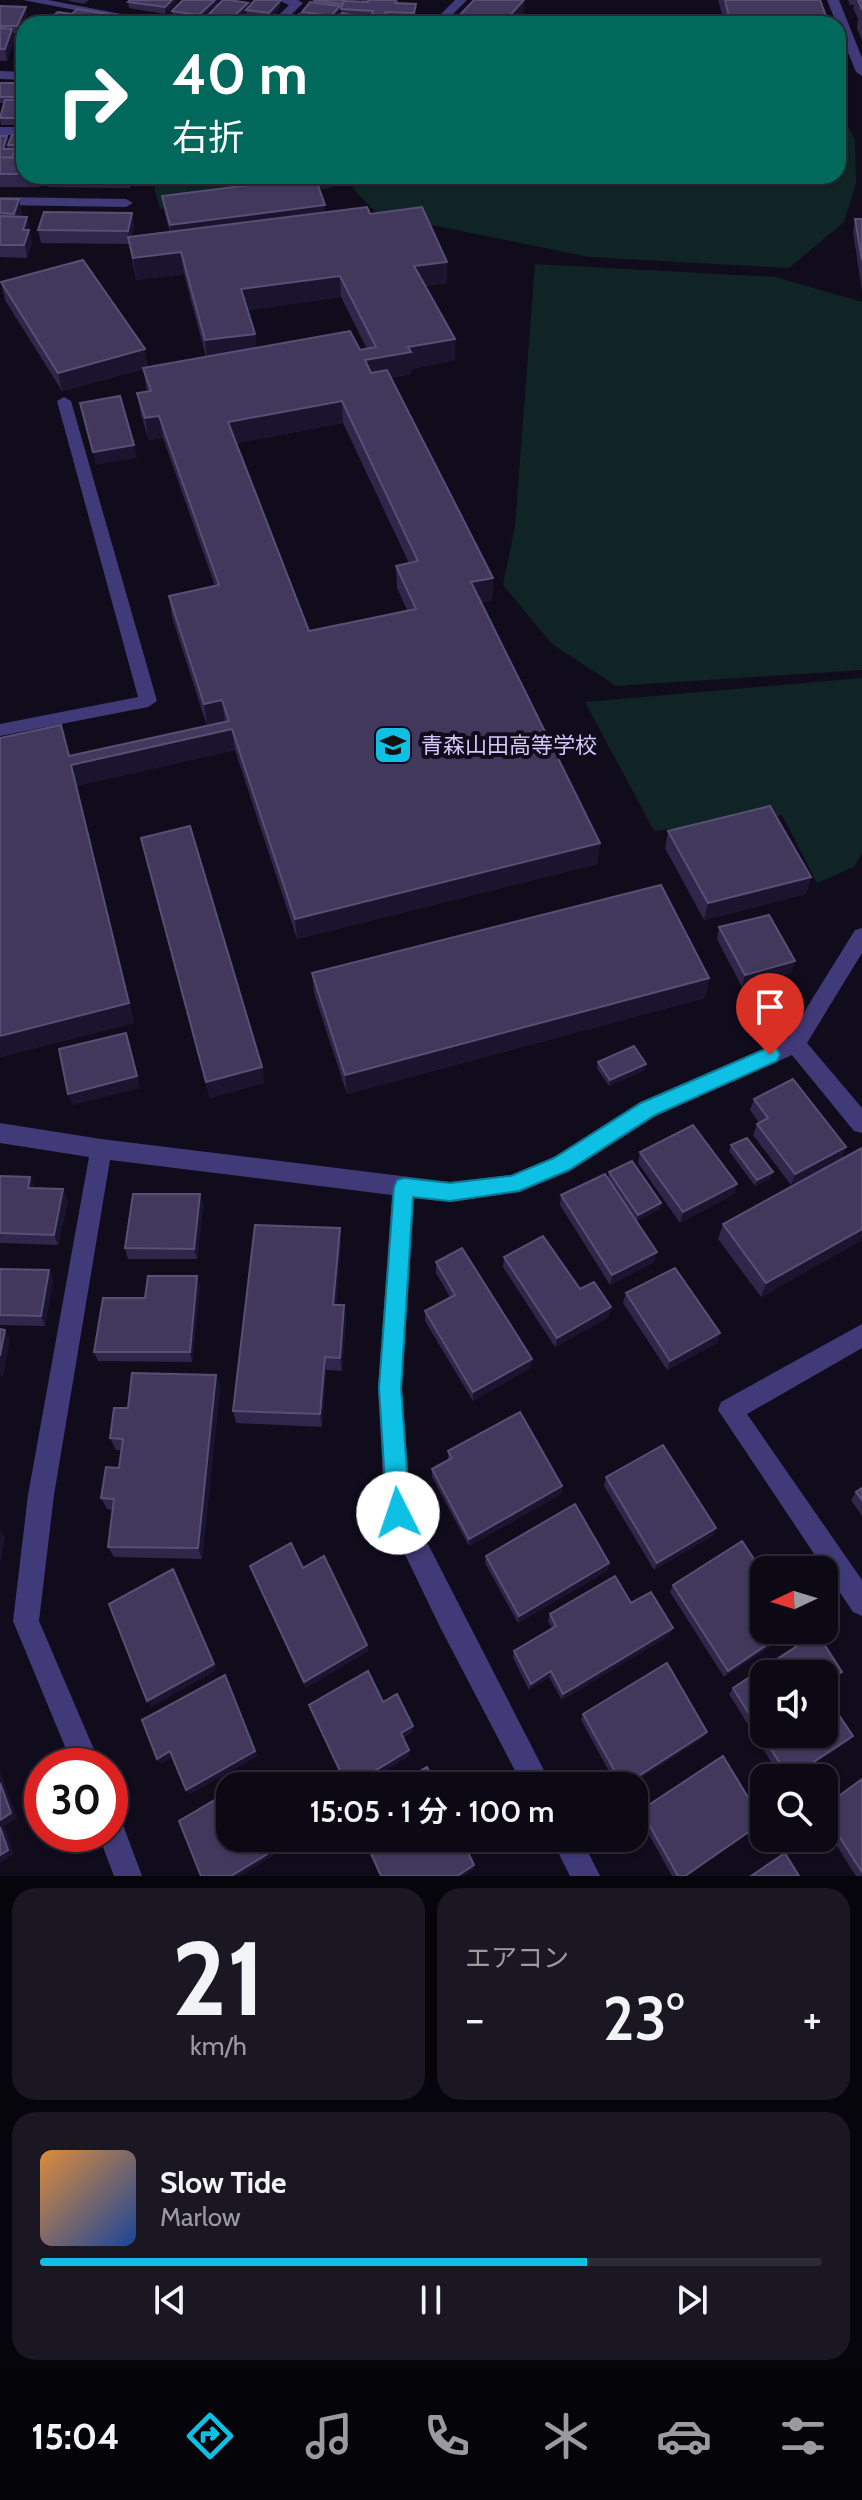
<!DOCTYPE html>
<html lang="ja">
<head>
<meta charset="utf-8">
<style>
	:root { --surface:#0c0915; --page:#1a1722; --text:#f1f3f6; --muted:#9a9aa0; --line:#2c2a34; --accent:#0ec0e4 }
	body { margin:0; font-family:Cabin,"Noto Sans JP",sans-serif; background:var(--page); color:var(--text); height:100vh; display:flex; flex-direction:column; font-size:30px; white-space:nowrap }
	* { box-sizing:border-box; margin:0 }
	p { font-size:26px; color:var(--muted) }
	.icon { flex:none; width:44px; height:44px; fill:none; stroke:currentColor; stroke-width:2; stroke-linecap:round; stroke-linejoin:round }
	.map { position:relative; height:1876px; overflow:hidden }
	.sheet { display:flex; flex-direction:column; gap:12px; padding:12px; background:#07050c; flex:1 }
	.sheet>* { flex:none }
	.hud { position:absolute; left:16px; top:16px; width:830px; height:168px; border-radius:24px; box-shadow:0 2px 6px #0004,0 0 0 2px var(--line); background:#00695c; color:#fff; overflow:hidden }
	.needle { width:52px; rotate:266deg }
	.tools { position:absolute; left:750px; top:1556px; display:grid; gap:16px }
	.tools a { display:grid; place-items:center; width:88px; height:88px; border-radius:16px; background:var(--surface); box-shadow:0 2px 6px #0004,0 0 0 2px var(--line); font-size:40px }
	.speed { position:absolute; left:24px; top:1748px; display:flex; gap:16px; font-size:40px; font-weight:700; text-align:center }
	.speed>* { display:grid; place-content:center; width:104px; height:104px; border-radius:50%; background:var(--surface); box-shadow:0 2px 6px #0004,0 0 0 2px var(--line); line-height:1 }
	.speed .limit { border:12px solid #d22; background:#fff; color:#111 }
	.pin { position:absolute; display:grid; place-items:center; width:68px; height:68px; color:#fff; margin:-82px -34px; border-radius:50% 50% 50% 0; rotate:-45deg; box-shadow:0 0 8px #0007 }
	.pin .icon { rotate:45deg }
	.me { position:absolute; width:88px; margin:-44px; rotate:356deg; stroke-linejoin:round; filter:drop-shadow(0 0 6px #0008) }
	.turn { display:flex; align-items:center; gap:28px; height:168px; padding:0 24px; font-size:36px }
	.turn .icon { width:104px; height:104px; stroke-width:2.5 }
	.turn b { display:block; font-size:56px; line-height:68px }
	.big { font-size:60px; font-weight:600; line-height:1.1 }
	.sheet .tile { flex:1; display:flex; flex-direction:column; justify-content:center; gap:12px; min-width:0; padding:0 28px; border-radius:24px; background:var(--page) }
	.sheet .dial { align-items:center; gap:0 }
	.dial b { font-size:104px; line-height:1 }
	.song { display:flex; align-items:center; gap:24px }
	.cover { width:96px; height:96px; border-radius:12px; background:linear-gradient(135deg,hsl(30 70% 55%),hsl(220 70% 35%)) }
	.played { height:8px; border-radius:4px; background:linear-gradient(90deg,var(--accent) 70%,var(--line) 70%) }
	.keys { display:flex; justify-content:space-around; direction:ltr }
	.heat { display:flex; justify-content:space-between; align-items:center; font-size:44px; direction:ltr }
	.sheet .tiles { flex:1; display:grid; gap:12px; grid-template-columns:1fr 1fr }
	.tile:last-child { grid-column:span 2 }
	.trip { position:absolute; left:216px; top:1772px; width:432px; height:80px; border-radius:24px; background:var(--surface); box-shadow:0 2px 6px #0004,0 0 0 2px var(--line); font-weight:600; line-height:80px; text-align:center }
	.tabs { display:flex; height:128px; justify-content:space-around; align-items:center; background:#050408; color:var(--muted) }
	.tabs .icon { width:56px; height:56px }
	.tabs .on { color:var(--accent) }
	.tabs b { font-size:36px; color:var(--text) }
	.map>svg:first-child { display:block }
	.green { fill:#102425 }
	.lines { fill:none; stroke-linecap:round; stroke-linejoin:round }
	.minor { fill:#413a78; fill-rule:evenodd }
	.wall { fill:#2f2649; fill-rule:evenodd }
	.shaded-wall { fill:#1b142f }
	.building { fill:#41385c; stroke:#584f75; stroke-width:2; fill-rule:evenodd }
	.route { fill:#0ec0e4; stroke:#097d94; stroke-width:2 }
	.labels { text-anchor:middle; stroke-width:8; stroke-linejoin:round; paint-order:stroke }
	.poi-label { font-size:22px; fill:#d3cafc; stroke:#100c1c; text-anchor:start }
</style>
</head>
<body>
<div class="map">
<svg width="862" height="1876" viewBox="0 0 862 1876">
	<rect width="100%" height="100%" fill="#100c1c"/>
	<path class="green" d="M838,108L855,140L856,183L844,222L789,268L589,257L378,214L352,188L362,176H838Z
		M151,176H327L332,188L160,209Z
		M535,264L775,277L862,302V670L616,686L552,644L503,585L515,526Z
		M862,678V853L854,867L817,883L782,815L654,831L585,702Z"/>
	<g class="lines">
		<path class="minor" d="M23,0H48L174,24H148Z
			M278,0H298L303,3L282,24H270L289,5Z
			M455,0H467L443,24H431Z
			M827,0H839L862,58V76L856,72Z
			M0,71L24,72V80L0,79Z
			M0,127H24V135H0Z
			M0,197L126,199L133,203L126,207L0,205Z
			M64,397L71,401L157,701L148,707L0,736V724L138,697L57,401Z
			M862,928V953L807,1043L862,1108V1133L854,1131L792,1055L656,1116L570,1171L520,1192L450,1202L414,1198L402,1388L411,1511L552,1786H523L441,1629L385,1513L378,1388L392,1195L110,1160L54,1495L39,1621L101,1766H73L13,1621L28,1495L89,1157L0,1143V1123L101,1139L450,1182L511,1175L554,1157L640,1102L788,1038L855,930Z
			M862,1324V1348L747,1414L862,1580V1616L853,1612L718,1410L721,1402Z
			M110,1813L120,1817L142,1876H114L98,1834H110Z
			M551,1838H581L600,1876H570Z"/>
	</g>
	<path class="wall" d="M69,0H89L84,4L69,1Z
		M130,0H176L177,2L165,14L129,8L128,2Z
		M313,0H350L362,1V0H398V4H416V16L414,24H333V22L342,14L341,10H340V13L331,23L328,22V24L302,15V12L313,2Z
		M718,0H820L829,24H725Z
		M848,0H862V40L857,28L858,19L853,8L854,5H850Z
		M280,1V7L269,20L247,16L246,11L233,24L209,20V14L248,8Z
		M218,4L200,22L173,17L172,11Z
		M0,6L27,14L18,33H13L14,41L7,61H0V62Z
		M0,83H24V125H1L0,118L5,103H0Z
		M24,135V152H16V158H24V176H43L40,187H0V136L9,143Z
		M46,176H133L130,188L48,187Z
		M162,196L326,212L370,214L447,283L426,286L455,360L411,369V374L390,378L493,578L492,600L481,602L600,843L597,864L297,939L235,750L76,786L134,1023L0,1057V738L69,756L207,726L172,617L169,596L215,586L163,438L149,440L141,415L137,393L147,391L143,369L62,391L5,300L1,282L148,367L206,357L184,274L136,280L129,244L41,243L38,230L132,213L134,226L131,237L170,232L165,214ZM341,297L367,349L360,350L256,348L255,334L247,310ZM343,423L409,563L396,566L397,588L407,610L309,631L236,443Z
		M0,199L22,212L20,217H27L32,243L27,258L0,257Z
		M855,219H862V291L853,232Z
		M668,831L811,877L806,894L704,920L665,848Z
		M141,838L262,1067L264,1083L210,1098Z
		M719,927L795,961L791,973L742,987L717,939Z
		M312,973L709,978L705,998L347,1094L314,993Z
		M598,1062L645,1070L609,1086L597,1068Z
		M754,1099L842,1158L791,1185L753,1135L757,1124L759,1123L750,1110Z
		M731,1145L771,1178L755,1186L729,1151Z
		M862,1148V1240L761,1297L718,1239L723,1224Z
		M640,1152L737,1184L734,1194L680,1223L638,1163Z
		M609,1172L661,1203L660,1209L637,1221L608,1178Z
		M0,1176L68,1200L58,1245L0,1243Z
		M200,1194L203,1205L197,1259H128L125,1248Z
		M561,1195L654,1262L610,1285L560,1205Z
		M341,1242L336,1305H344L346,1319L342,1371L326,1370L322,1427L236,1423L233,1411Z
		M504,1257L609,1317L555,1347L503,1267Z
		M436,1262L532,1359L530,1368L473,1401L425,1321V1311L450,1297L436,1273Z
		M0,1269L49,1270L53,1280L45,1326L0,1325Z
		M197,1276L200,1286L192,1362L98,1361L94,1352L145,1298Z
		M626,1293L720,1333L717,1343L667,1370L623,1303Z
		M216,1375L220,1388L202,1559L114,1557L108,1547L113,1510L107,1509L101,1498L119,1468L121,1450H116L110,1438L128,1408Z
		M448,1451L562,1486L561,1494L469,1546L432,1477V1469L448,1460Z
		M606,1477L716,1528L712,1536L654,1570L604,1486Z
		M862,1488V1516L851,1500L856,1492Z
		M486,1556L609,1563L607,1571L518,1623L485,1563Z
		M250,1566L367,1645L368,1651L306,1688Z
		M673,1585L764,1630L782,1639L724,1677L670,1592Z
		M631,1603L670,1635L562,1700L549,1677L529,1690L513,1658L514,1651L552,1628L548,1621L550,1614Z
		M817,1633L842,1672L837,1678L824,1686V1674H764V1734H824V1693L853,1736L847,1742L792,1778H781L729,1694L733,1688Z
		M383,1702L413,1726V1731L403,1738L409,1750V1756L360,1786H346L309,1705Z
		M583,1714L703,1738L628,1786H617L581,1720Z
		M862,1779V1876H856L824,1826V1807Z
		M641,1810L763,1822L686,1876H672L638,1815Z"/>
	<path class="shaded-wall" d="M172,0H176L177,2L165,14V7Z
		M215,0H218V4L200,22L199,15Z
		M524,0V12L512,24H502Z
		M280,1V7L269,20V13Z
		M248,3V9L233,24L232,18Z
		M416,4V16L414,24V13Z
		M340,6V13L331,23V16Z
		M26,7L27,14L18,33L17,26Z
		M107,14L108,24H97Z
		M12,29L14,41L7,61L5,49Z
		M7,136L9,143L4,156L3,149Z
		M38,176H43L40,187Z
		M128,176H133L130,188Z
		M19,199L22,212L17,226L14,214Z
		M325,205L326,223L172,242L170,225Z
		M132,213L134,226L130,244L128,231Z
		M27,217L32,243L27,258L23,230Z
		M181,252L184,274L136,280L133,258Z
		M447,262V283L414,287V266Z
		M340,276L341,297L243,311L241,289Z
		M255,334L257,355L207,362L205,340Z
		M455,339V360L411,369V374L366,382L365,360L408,347Z
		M145,349L148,367L62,391L58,373Z
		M342,401L343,423L230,444L228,422Z
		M159,416L163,438L149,440L145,418Z
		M134,445L137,458L96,465L93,452Z
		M493,578L492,600L470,604L471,582Z
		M222,700L225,722L207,726L204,704Z
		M232,729L235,750L76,786L134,1023L0,1057V1036L71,765Z
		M600,843L597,864L297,939L295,919Z
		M811,877L806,894L704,920L708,903Z
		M795,961L791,973L742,987L745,975Z
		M709,978L705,998L347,1094L345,1075Z
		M126,1033L140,1088L72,1105L68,1094Z
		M646,1064L645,1070L609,1086L610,1080Z
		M262,1067L264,1083L210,1098L206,1082Z
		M846,1147L842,1158L791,1185L795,1174Z
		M773,1172L771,1178L755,1186L757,1180Z
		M30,1177L35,1188L32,1199L28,1188Z
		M737,1184L734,1194L680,1223L683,1212Z
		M63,1189L68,1200L58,1245L54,1235Z
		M200,1194L203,1205L197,1259L194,1249Z
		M661,1203L660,1209L637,1221L638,1215Z
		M340,1228L341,1242L335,1318L333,1305Z
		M862,1229V1240L761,1297L766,1283Z
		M657,1252L654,1262L610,1285L612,1275Z
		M49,1270L53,1280L45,1326L41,1316Z
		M197,1276L200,1286L192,1362L190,1352Z
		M344,1305L346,1319L342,1371L340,1358Z
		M611,1307L609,1317L555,1347L557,1338Z
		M5,1330L10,1339L3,1379L0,1374V1356Z
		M720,1333L717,1343L667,1370L670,1361Z
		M325,1357L326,1370L322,1427L320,1414Z
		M532,1359L530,1368L473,1401V1392Z
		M216,1375L220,1388L202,1559L198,1548Z
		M562,1486L561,1494L469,1546V1539Z
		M716,1528L712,1536L654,1570L657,1563Z
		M0,1530L5,1537L0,1566Z
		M609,1563L607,1571L518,1623L519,1616Z
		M173,1569L217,1670L151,1707L147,1701Z
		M673,1628L670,1635L562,1700L563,1694Z
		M786,1632L782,1639L724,1677L728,1671Z
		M367,1645L368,1651L306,1688L304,1682Z
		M551,1671L549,1677L529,1690L531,1684Z
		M842,1672L837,1678L824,1686V1683Z
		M225,1675L258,1756L189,1795L186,1790Z
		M413,1726V1731L401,1739V1733Z
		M707,1732L703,1738L628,1786H623Z
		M853,1736L847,1742L792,1778H790Z
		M409,1750V1756L360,1786H350Z
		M170,1751L174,1756L161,1764L157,1759Z
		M0,1771L17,1818L4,1826L14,1854L0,1863Z
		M292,1838L294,1843L240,1876H231Z
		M474,1865V1869L463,1876H457Z"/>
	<path class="building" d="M130,0H172L165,7L128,2Z
		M183,0H215L199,15L172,11Z
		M223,0H230L248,3L232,18L209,14Z
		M255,0H276L280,1L269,13L246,10Z
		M313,0H345L341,4Z
		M368,0H396L395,3L416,4L414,13L386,12L385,15H372L373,11L341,9L344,1L368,2Z
		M474,0H524L502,24H451Z
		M725,0H820L829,24H731Z
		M858,0H862V10Z
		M310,2L340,6L331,16L302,12Z
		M0,6L26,7L17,26H0Z
		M77,9L107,14L97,24H61Z
		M58,12L71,14L60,24H34L43,16L51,17Z
		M342,13L391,24H345L333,22Z
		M299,14L328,19L324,24H290Z
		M115,18L143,22L141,24H109Z
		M0,28L12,29L5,49H0Z
		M0,83H24V97H0Z
		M5,100H24V118H0Z
		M12,135H24V145H8Z
		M0,136H7L3,149H15L12,158L0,157Z
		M0,157L24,158V174H0Z
		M315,177L325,205L170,225L162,196Z
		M0,199H19L14,214L0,213Z
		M367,207L370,214L422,207L447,262L414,266L455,339L408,347L411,352L365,360L371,373L387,370L493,578L471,582L600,843L295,919L232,729L71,765L129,1003L0,1036V738L61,725L69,756L229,721L222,700L204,704L169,596L219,585L159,416L145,418L137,393L151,391L143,368L350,331L360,350L376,347L340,276L241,289L255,334L205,340L181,252L133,258L128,237ZM342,401L418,561L396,566L416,609L309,631L228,422Z
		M44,212L132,213L128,231L38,230Z
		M0,216L27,217L23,230H29L24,245H0Z
		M855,219H862V260Z
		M83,260L145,349L58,373L1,282Z
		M120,396L134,445L93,452L80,403Z
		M770,806L811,877L708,903L668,831Z
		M190,826L262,1067L206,1082L141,838Z
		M661,885L709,978L345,1075L312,973Z
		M769,915L795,961L745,975L719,927Z
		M126,1033L137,1076L68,1094L59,1049Z
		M634,1046L646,1064L610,1080L598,1062Z
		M793,1079L846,1147L795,1174L757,1124L768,1118L754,1099Z
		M693,1125L737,1184L683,1212L640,1152Z
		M747,1138L773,1172L757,1180L731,1145Z
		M862,1148V1229L766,1283L723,1224Z
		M632,1161L661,1203L638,1215L609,1172Z
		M605,1174L657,1252L612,1275L561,1195Z
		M0,1176L30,1177L28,1188L63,1189L54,1235L0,1233Z
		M133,1194H200L194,1249L125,1248Z
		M255,1225L340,1228L333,1305H344L340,1358L325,1357L320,1414L233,1411Z
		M543,1236L580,1289L594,1282L611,1307L557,1338L504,1257Z
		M462,1248L532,1359L473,1392L425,1311L455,1295L436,1262Z
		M675,1268L720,1333L670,1361L626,1293Z
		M0,1269L49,1270L41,1316L0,1315Z
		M148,1276H197L190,1352H94L103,1298H145Z
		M0,1329L5,1330L0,1356Z
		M132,1373L216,1375L198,1548L108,1547L114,1499L101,1498L106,1467L119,1468L123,1439L110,1438L114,1408H128Z
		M520,1412L562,1486L469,1539L432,1469L452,1458L448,1451Z
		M663,1445L716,1528L657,1563L606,1477Z
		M862,1488V1500L856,1492Z
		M575,1504L609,1563L519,1616L486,1556Z
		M742,1541L764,1574V1630H785L786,1632L728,1671L673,1585Z
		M291,1543L303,1568L324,1556L367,1645L304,1682L250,1566Z
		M173,1569L214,1664L147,1701L109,1604Z
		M615,1576L631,1603L651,1592L673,1628L563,1694L551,1671L531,1684L514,1651L556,1626L550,1614Z
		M817,1633L842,1672L824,1683V1674H764V1734H824V1693L853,1736L789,1778L733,1688Z
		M667,1663L707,1732L623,1786L583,1714Z
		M368,1671L383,1702L397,1694L413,1726L401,1733L409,1750L350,1786H347L309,1705Z
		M225,1675L255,1751L186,1790L170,1751L157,1759L142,1720Z
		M723,1756L763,1822L685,1876H678L641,1810Z
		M427,1767L436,1786H395Z
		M263,1772L269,1786H239Z
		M862,1779V1872L824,1813V1807Z
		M0,1783L11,1813L0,1820Z
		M230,1791V1838L292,1839L231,1876H201L179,1821Z
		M0,1827L8,1850L0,1855Z
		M364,1838H461L474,1865L457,1876H381Z
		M785,1853L799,1876H751Z"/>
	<path class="route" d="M770,1047L777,1049L780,1055L777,1061L655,1115L569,1170L519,1191L450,1201L413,1197L401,1388L410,1513L407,1522L398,1525L390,1522L387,1513L379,1388L394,1187L397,1180L404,1178L450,1183L511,1176L554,1158L641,1103Z"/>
	<defs>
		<g id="school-square" transform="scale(2)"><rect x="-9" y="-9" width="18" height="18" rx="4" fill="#0ec0e4" stroke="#100c1c"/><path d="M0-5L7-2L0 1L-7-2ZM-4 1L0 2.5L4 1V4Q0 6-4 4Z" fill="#111"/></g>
	</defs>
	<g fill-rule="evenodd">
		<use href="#school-square" x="393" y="745"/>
	</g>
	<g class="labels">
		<g class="poi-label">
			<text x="421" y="753">青森山田高等学校</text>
		</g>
	</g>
</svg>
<div class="tools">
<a><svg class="needle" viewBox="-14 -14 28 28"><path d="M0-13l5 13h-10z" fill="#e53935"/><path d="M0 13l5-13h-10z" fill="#9a9aa0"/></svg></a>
<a><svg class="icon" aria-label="sound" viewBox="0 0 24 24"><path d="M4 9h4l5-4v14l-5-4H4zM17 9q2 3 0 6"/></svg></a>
<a><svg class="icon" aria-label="search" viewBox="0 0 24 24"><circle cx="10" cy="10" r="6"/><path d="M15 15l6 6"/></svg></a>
</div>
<div class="speed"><div class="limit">30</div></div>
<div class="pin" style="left:770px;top:1055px;background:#d93025"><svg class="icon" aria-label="arrive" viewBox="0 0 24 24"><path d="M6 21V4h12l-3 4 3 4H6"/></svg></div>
<svg class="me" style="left:398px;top:1513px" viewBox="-20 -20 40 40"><circle r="19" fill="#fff"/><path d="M0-13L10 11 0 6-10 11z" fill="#0ec0e4"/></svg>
<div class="trip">15:05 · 1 分 · 100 m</div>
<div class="hud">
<div class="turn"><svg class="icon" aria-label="right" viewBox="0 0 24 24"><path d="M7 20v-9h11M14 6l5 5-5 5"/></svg><div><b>40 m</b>右折</div></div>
</div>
</div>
<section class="sheet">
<div class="tiles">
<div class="tile dial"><b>21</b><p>km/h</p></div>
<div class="tile"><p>エアコン</p>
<div class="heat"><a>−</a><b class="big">23°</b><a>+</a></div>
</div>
<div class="tile">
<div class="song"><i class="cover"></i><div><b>Slow Tide</b><p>Marlow</p></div></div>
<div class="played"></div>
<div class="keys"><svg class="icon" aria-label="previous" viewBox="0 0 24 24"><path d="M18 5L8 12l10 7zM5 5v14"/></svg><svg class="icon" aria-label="pause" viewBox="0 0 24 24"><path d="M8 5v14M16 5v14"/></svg><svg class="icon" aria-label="next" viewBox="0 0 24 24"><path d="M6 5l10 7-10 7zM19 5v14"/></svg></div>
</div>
</div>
</section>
<nav class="tabs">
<b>15:04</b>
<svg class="icon on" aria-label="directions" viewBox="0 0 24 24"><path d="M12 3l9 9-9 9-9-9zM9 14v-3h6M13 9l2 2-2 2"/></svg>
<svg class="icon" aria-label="music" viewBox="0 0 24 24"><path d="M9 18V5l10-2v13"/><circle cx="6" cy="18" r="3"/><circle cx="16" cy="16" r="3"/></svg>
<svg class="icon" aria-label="phone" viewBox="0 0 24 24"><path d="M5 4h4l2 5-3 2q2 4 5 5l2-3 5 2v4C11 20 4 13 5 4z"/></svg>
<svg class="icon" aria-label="climate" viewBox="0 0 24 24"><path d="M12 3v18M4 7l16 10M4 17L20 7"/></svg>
<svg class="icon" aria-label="car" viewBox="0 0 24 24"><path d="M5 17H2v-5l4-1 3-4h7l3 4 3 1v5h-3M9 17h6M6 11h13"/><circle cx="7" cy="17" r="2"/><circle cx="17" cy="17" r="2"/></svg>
<svg class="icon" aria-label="filters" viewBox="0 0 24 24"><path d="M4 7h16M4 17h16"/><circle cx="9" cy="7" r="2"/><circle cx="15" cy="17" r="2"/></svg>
</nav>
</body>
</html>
